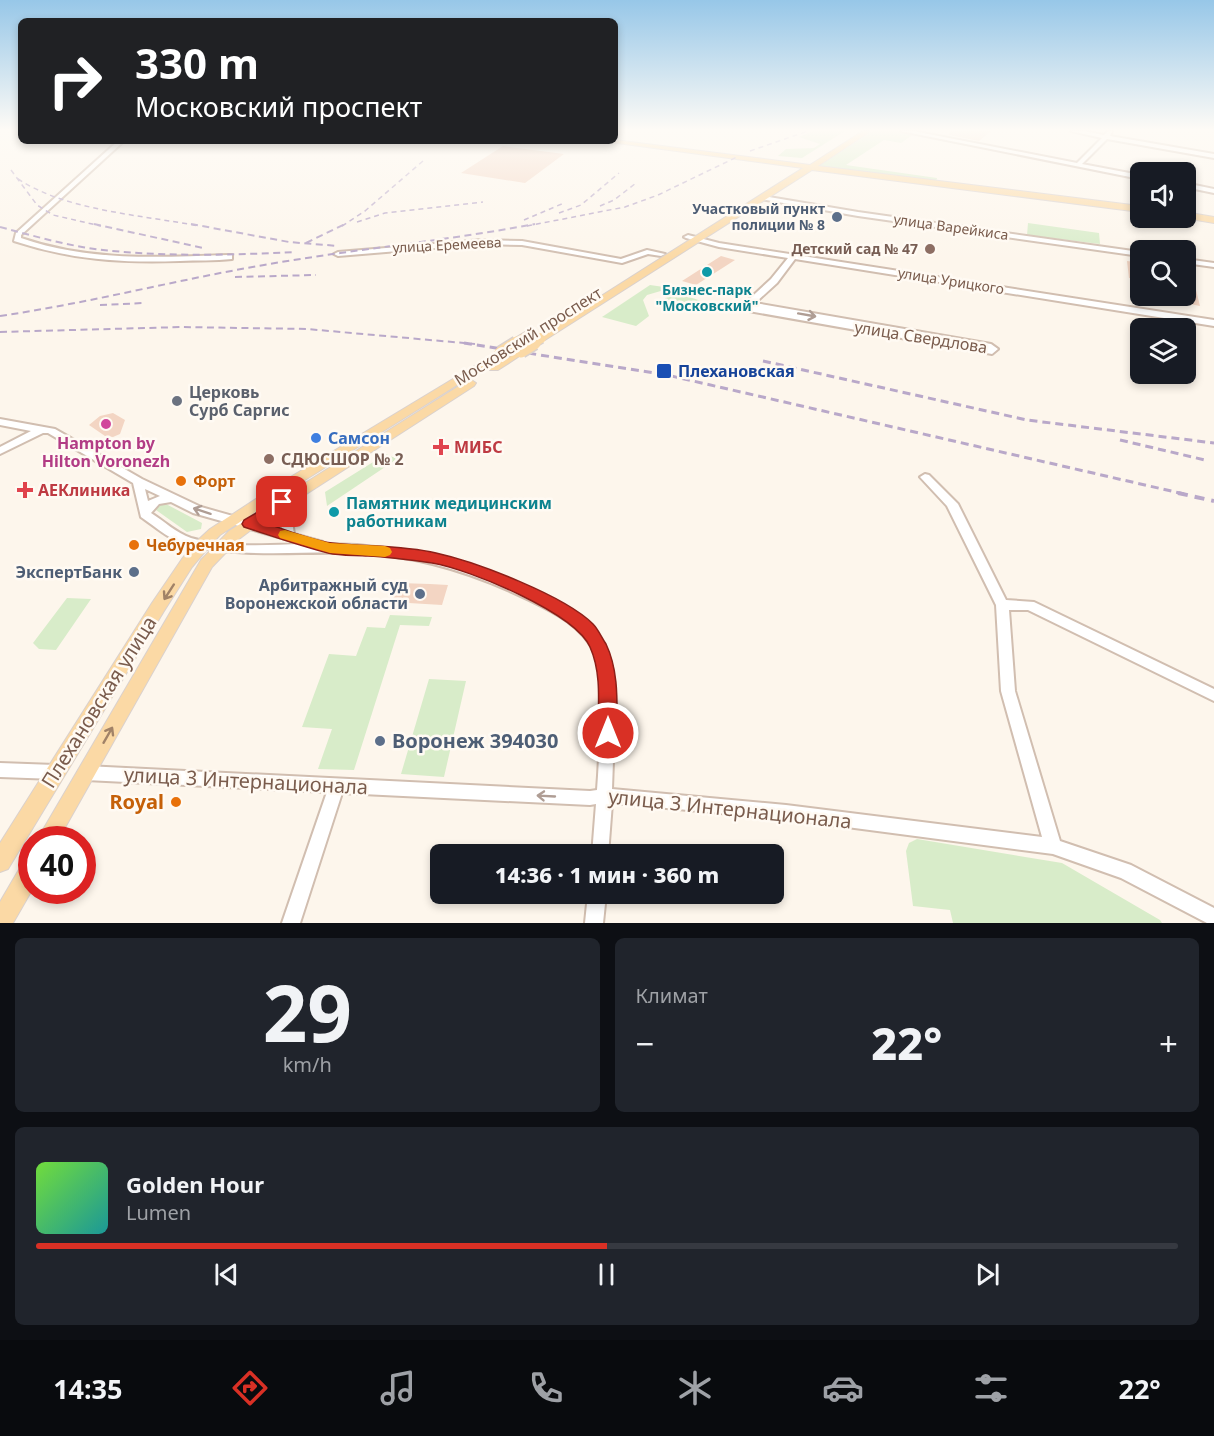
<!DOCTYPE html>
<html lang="ru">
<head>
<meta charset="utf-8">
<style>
	:root { --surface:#171b24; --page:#20242c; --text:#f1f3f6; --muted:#9ea1a6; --line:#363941; --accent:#d93025 }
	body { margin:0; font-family:"Noto Sans",sans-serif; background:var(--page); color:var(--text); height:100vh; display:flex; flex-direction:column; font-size:22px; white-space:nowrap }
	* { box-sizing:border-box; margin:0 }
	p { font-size:20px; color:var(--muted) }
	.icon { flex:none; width:33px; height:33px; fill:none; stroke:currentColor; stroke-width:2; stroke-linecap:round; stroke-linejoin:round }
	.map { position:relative; height:923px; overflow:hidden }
	.drawer { display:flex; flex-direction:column; gap:15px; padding:15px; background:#0d0f14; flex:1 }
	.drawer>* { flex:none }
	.guide { position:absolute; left:18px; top:18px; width:600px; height:126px; border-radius:9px; box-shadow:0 3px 9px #0003; background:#202124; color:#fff; overflow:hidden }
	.controls { position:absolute; left:1130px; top:162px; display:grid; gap:12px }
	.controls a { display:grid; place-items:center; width:66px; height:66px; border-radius:9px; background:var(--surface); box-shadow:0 3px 9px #0003; font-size:30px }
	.speed { position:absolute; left:18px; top:826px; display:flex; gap:12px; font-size:30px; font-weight:700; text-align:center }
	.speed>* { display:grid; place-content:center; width:78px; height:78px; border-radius:50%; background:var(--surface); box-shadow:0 3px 9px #0003; line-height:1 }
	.speed .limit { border:9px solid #d22; background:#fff; color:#111 }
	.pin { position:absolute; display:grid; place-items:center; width:51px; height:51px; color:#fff; margin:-26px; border-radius:12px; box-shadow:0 3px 9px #0006 }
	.me { position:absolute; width:66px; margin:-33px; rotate:0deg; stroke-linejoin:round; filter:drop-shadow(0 0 4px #0008) }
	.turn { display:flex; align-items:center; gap:21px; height:126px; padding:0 18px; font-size:27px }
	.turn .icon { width:78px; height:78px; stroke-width:2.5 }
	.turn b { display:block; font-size:42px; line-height:51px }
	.big { font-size:45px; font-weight:800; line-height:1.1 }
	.drawer .tile { flex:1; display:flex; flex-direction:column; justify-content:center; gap:9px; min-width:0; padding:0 21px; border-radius:9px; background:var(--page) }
	.drawer .dial { align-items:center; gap:0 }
	.dial b { font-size:78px; line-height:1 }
	.song { display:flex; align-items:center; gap:18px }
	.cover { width:72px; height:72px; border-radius:9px; background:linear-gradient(135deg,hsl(100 70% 55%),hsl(180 70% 35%)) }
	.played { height:6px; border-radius:3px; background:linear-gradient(90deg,var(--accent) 50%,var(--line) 50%) }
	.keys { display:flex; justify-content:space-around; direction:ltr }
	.heat { display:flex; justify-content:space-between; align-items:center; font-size:33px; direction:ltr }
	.drawer .tiles { flex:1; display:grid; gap:15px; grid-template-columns:1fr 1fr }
	.tile:last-child { grid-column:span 2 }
	.trip { position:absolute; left:430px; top:844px; width:354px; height:60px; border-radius:9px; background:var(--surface); box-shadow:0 3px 9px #0003; font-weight:800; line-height:60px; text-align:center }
	.tabs { display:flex; height:96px; justify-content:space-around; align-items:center; background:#090b0e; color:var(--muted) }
	.tabs .icon { width:42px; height:42px }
	.tabs .on { color:var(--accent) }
	.tabs b { font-size:27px; color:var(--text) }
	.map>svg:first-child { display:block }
	.green { fill:#d8ecc9 }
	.building { fill:#f3d5c3 }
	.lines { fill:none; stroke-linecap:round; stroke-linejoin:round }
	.minor-casing { stroke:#d1beb0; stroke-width:4 }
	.major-casing { stroke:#dad1cd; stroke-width:2 }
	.minor { fill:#fff; fill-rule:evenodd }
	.major { fill:#fbd9a5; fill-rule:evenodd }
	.rail-far3 { stroke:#b9a8c9; stroke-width:1.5; stroke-dasharray:5 4; stroke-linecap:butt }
	.rail-far2 { stroke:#b9a8c9; stroke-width:2; stroke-dasharray:7 4.5; stroke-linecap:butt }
	.rail-far1 { stroke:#b9a8c9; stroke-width:3; stroke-dasharray:8 5; stroke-linecap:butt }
	.rail { stroke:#b9a8c9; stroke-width:4; stroke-dasharray:10 7; stroke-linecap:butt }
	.major-bridge-far1-casing { stroke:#dad1cd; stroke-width:12; stroke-linecap:butt }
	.major-bridge-casing { stroke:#dad1cd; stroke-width:16; stroke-linecap:butt }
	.major-bridge-far1 { stroke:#fbd9a5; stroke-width:10 }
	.major-bridge { stroke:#fbd9a5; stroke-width:13 }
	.oneway { stroke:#af9d94 }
	.oneway2 { stroke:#a18267 }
	.route { fill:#d93025; stroke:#8d1f18; stroke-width:1.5 }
	.slow { fill:#f59e0b }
	.service-dot { fill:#5c6f8a; stroke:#fffaf3; stroke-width:2 }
	.education-dot { fill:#8d6e63; stroke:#fffaf3; stroke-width:2 }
	.culture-dot { fill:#0f9aa8; stroke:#fffaf3; stroke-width:2 }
	.transit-dot { fill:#1a4fb4; stroke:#fffaf3; stroke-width:2 }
	.worship-dot { fill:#6b7280; stroke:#fffaf3; stroke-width:2 }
	.hotel-dot { fill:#d1479c; stroke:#fffaf3; stroke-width:2 }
	.shop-dot { fill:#3f7fe0; stroke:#fffaf3; stroke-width:2 }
	.health-dot { fill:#e0444e; stroke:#fffaf3; stroke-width:2 }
	.food-dot { fill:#e8710a; stroke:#fffaf3; stroke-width:2 }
	.labels { text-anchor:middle; stroke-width:5; stroke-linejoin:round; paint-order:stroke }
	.far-service-label { font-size:14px; font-weight:bold; fill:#4e5e75; stroke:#fffaf3; text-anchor:end }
	.far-street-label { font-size:14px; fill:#7a5c4d; stroke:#fffaf3 }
	.far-education-label { font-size:14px; font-weight:bold; fill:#785e54; stroke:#fffaf3; text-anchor:end }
	.far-culture-label { font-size:14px; font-weight:bold; fill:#0d838f; stroke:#fffaf3 }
	.street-label { font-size:16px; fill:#7a5c4d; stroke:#fffaf3 }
	.transit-label { font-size:16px; font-weight:bold; fill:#164399; stroke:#fffaf3; text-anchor:start }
	.worship-label { font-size:16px; font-weight:bold; fill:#5b616d; stroke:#fffaf3; text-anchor:start }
	.shop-label { font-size:16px; font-weight:bold; fill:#366cbe; stroke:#fffaf3; text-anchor:start }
	.hotel-label { font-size:16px; font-weight:bold; fill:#b23c85; stroke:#fffaf3 }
	.health-label { font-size:16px; font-weight:bold; fill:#be3a42; stroke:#fffaf3; text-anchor:start }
	.education-label { font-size:16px; font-weight:bold; fill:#785e54; stroke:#fffaf3; text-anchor:start }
	.food-label { font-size:16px; font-weight:bold; fill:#c56008; stroke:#fffaf3; text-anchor:start }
	.culture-label { font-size:16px; font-weight:bold; fill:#0d838f; stroke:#fffaf3; text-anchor:start }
	.service-label { font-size:16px; font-weight:bold; fill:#4e5e75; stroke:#fffaf3; text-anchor:end }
	.near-street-label { font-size:20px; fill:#7a5c4d; stroke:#fffaf3 }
	.near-service-label { font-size:20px; font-weight:bold; fill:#4e5e75; stroke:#fffaf3; text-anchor:start }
	.near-food-label { font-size:20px; font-weight:bold; fill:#c56008; stroke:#fffaf3; text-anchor:end }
</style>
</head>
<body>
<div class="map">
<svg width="1214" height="923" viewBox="0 0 1214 923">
	<rect width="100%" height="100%" fill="#fdf6ec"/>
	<path class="green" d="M813,131H845L802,158L778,156L786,149L814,148L820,144L799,137Z
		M873,131H898L914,134L901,143L884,140L846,165L937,178L936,182L819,166Z
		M1028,223L1099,233L1100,244L1027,235Z
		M650,285L671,288L647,295L643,300L649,316L636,326L602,317Z
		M676,293L681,294L721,308L718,310L691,312L667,303L665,298Z
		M386,454L397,459L327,506L325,492Z
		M166,504L202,523L201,529L187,532L156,510L159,505Z
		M67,598L91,599L56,650L39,649L33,643Z
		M390,615L432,617L429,626L400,625L354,770L318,769L332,729L302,727L329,654L356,656L367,627L385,628Z
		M429,679L466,681L444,777L401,774Z
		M917,839L1062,863L1160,920L1162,923H953L950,910L913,906L906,851L909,843Z"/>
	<path class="building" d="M950,131H991L979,141L949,135Z
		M503,146L564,154L525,183L461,173Z
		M721,256L735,260L696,285L682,281Z
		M1127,261L1135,262L1136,268H1140V279L1129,278Z
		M1185,265L1190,266L1200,306L1185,303Z
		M113,413L125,420L120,434L113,437L105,436L89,425L100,416Z
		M399,583L430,584L448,585L442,605L392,602Z"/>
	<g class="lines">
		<g class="minor-casing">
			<path id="minor" d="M901,131H913L1077,163L1102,138L1071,131H1084L1104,135L1108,131H1112L1110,136L1214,154V158L1107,139L1082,164L1140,175V179Z
				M118,141H124L21,235V238C91,262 156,257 229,255H232V259C215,261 197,260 180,261C120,263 72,260 14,241L16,233Z
				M1185,183L1214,189V193L1185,187Z
				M763,196L858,212L1140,252V256L858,216L761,199L760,198Z
				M688,235L719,243L1214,320V326L795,259L777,283L755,303L991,344L998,349L992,354L743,310L742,308L744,304L771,279L788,258L719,247L686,238L684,237Z
				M482,240L522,241L621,259L647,250L665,254L661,256L648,254L622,263L522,245L482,244L338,256L334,254L338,252Z
				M1185,259L1214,263V267L1185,263Z
				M0,419L55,429L142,479L201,507L282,530C280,515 283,504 292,492H300L301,494C293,507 291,519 294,534L323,542L324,544L357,545L412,551L467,564L492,573L544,597L566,608L585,622L600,639L608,653L613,671L614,732L612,789L786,805L1042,837L1001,691L996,605L947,506L920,477L925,474L929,475L958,504L1006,600L1034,602L1214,689V701L1028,610H1009L1015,691L1060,841L1131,865L1214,908V923H1207L1121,878L1053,854L786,819L612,803L608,855H592L596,804L590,805L342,793L300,923H282L327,792L86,780L81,778L78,773L81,768L86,766L590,791L597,790C599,764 600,738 600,712C600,693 602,672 595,654C584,627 554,612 529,600C474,573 417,555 355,553C301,551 245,558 192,546C172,542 157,528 141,517L133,483L48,433H43L0,454V447L31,431L0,425ZM145,489L160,496L148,501ZM171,502L193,513L303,544C268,545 224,548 191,538C176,533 164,521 151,513L159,504Z
				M0,763L55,765L60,767L63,772L60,777L55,779L0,777Z
				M588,894H606L603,923H585Z"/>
		</g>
		<g class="major-casing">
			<path id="major" d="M863,131H871L818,166L1140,206V212L812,170L545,340H537L535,338L803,168L602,141L615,140L810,165Z
				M1185,212L1214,217V223L1185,218Z
				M501,350L505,351V355L289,490L220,535L208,548L192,567L164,611L8,869L0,872V843L152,603L182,559L198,540L210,529L279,484Z
				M514,352L518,353V357L498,370H490L488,368L490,366Z
				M470,379L476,383L474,386L255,527L239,539L212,567L58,840H37L201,560L229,531L245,521Z
				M32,858V890L13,923H0V902L24,861Z"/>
		</g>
		<use href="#minor" class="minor"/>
		<use href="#major" class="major"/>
		<path class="rail-far3" d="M750,151L808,131
			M11,170L37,205L53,215L101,226
			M18,179C67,211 142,215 199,226
			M600,206L614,200L636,183
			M559,213L581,205L619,173
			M524,220L564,203
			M357,222L385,213L483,202
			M342,226L365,211L423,161
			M527,226L625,207L658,195L739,156"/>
		<path class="rail-far2" d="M94,224L203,248
			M191,224L289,242L338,246
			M0,227C34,236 68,246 103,250C167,257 232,255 296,252
			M306,243L345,224
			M235,277L316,275
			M100,305L144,303
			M0,316C89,303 176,280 264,265C354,249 445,241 535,224
			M0,332L182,327L307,329L475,344"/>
		<path class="rail-far1" d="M464,343L667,375L1184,494
			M763,361L1027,420L1214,443
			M1120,440L1205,460"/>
		<path class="rail" d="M1178,493L1214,501"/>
		<g class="major-bridge-far1-casing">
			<path id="major-bridge-far1" d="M515,344L528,336
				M531,344L541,338"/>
		</g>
		<g class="major-bridge-casing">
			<path id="major-bridge" d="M521,351L534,343
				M501,353L517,343"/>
		</g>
		<use href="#major-bridge-far1" class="major-bridge-far1"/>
		<use href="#major-bridge" class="major-bridge"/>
	</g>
	<defs><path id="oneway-shaft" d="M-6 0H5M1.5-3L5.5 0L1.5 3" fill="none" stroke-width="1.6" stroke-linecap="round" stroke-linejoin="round" transform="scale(1.5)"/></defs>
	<g class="oneway">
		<use href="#oneway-shaft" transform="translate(807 315) rotate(10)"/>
		<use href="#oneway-shaft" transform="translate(202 511) rotate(-162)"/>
		<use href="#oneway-shaft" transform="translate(546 796) rotate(-177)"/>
	</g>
	<g class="oneway2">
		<use href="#oneway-shaft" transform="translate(169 592) rotate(123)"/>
		<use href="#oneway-shaft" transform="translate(108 735) rotate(-60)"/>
	</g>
	<linearGradient id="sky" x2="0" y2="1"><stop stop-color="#97c7e8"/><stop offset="0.5" stop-color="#fefbf6"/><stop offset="1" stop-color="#fefbf6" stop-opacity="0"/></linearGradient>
	<rect width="1214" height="260" fill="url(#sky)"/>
	<path class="route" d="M282,498L287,499L289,502L287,506L262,522C285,529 309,540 332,543C367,547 402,545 436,553C477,562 565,596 593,624C598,629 602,638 606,644C619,671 617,703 617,733L614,739L608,741L601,739L598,733C598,705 602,674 590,647C575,613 469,569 432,563C411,560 390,557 368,556C355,555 340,556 328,553C300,546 272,536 244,527L242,524L244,520Z"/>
	<path class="slow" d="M285,530L330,543L385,546L390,548L392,552L390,555L385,557L330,553L280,538L278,535L280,531Z"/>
	<g class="service-dot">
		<circle cx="837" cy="217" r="6"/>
		<circle cx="134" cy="572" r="6"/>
		<circle cx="420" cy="594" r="6"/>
		<circle cx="380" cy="741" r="6"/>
	</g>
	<g class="education-dot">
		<circle cx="930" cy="249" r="6"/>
		<circle cx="269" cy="459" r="6"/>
	</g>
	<g class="culture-dot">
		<circle cx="707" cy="272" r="6"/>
		<circle cx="334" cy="512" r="6"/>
	</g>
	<rect class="transit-dot" x="656" y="363" width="16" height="16" rx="3"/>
	<circle class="worship-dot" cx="177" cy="401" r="6"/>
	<circle class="hotel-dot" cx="106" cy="424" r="6"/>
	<circle class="shop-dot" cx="316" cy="438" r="6"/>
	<g class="health-dot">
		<path d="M438 438h6v6h6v6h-6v6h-6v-6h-6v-6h6z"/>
		<path d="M22 481h6v6h6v6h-6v6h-6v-6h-6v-6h6z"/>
	</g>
	<g class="food-dot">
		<circle cx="181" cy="481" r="6"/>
		<circle cx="134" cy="545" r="6"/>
		<circle cx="176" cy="802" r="6"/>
	</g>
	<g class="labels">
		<g class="far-service-label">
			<text x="825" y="214">Участковый пункт<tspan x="825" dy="16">полиции № 8</tspan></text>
		</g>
		<g class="far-street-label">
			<text transform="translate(951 227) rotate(8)" y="5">улица Варейкиса</text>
			<text transform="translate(447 245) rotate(-3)" y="5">улица Еремеева</text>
			<text transform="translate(951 281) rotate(9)" y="5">улица Урицкого</text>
		</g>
		<g class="far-education-label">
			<text x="918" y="254">Детский сад № 47</text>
		</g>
		<g class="far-culture-label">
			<text x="707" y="295">Бизнес-парк<tspan x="707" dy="16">"Московский"</tspan></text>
		</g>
		<g class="street-label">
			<text transform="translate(528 336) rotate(-32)" y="6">Московский проспект</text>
			<text transform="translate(921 337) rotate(9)" y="6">улица Свердлова</text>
		</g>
		<g class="transit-label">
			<text x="678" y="377">Плехановская</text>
		</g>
		<g class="worship-label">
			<text x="189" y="398">Церковь<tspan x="189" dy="18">Сурб Саргис</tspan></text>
		</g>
		<g class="shop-label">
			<text x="328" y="444">Самсон</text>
		</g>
		<g class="hotel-label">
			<text x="106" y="449">Hampton by<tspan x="106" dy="18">Hilton Voronezh</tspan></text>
		</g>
		<g class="health-label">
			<text x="454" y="453">МИБС</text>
			<text x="38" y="496">АЕКлиника</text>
		</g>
		<g class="education-label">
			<text x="281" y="465">СДЮСШОР № 2</text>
		</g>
		<g class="food-label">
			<text x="193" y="487">Форт</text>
			<text x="146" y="551">Чебуречная</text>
		</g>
		<g class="culture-label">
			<text x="346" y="509">Памятник медицинским<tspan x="346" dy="18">работникам</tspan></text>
		</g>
		<g class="service-label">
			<text x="122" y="578">ЭкспертБанк</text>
			<text x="408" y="591">Арбитражный суд<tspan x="408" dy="18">Воронежской области</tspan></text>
		</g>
		<g class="near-street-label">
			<text transform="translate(99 702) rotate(-58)" y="7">Плехановская улица</text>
			<text transform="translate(246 781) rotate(3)" y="7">улица 3 Интернационала</text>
			<text transform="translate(730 809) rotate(6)" y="7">улица 3 Интернационала</text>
		</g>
		<g class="near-service-label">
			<text x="392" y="748">Воронеж 394030</text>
		</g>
		<g class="near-food-label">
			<text x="164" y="809">Royal</text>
		</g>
	</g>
</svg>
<div class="controls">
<a><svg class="icon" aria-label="sound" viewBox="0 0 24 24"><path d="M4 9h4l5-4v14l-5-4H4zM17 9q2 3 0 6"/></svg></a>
<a><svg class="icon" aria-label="search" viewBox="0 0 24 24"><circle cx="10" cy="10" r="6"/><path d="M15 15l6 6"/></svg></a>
<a><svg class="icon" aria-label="layers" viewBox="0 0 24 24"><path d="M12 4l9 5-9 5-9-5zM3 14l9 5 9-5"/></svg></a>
</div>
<div class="speed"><div class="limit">40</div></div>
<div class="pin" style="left:282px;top:502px;background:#d93025"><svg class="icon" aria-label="arrive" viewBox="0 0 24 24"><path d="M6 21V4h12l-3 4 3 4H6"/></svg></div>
<svg class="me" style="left:608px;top:733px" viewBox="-20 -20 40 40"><circle r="17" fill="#d93025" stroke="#fff" stroke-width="3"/><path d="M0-11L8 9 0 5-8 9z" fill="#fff"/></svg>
<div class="trip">14:36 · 1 мин · 360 m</div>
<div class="guide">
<div class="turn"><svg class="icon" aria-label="right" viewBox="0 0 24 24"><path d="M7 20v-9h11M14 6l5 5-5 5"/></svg><div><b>330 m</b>Московский проспект</div></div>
</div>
</div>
<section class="drawer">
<div class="tiles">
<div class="tile dial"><b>29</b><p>km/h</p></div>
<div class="tile"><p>Климат</p>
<div class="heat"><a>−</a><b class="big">22°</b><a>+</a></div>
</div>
<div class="tile">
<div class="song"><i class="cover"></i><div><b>Golden Hour</b><p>Lumen</p></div></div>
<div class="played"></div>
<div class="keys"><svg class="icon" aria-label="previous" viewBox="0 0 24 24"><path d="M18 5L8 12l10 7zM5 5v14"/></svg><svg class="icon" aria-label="pause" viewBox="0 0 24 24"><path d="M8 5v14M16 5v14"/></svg><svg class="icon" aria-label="next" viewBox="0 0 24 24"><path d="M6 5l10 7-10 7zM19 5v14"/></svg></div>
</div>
</div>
</section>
<nav class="tabs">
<b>14:35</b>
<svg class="icon on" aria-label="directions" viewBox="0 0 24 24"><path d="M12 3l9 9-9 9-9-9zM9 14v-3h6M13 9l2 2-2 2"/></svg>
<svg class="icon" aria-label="music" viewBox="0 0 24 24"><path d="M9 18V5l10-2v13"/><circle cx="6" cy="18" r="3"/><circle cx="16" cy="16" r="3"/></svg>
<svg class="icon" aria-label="phone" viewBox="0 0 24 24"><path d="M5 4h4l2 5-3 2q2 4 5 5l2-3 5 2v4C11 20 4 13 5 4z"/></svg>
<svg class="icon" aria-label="climate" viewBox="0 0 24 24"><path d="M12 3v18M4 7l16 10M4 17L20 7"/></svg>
<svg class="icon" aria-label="car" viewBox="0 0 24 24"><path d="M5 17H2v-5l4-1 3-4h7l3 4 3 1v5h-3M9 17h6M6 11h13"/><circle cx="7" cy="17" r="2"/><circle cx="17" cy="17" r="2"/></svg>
<svg class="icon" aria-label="filters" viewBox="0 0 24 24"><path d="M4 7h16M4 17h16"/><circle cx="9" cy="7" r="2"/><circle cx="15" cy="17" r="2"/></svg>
<b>22°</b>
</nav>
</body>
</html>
